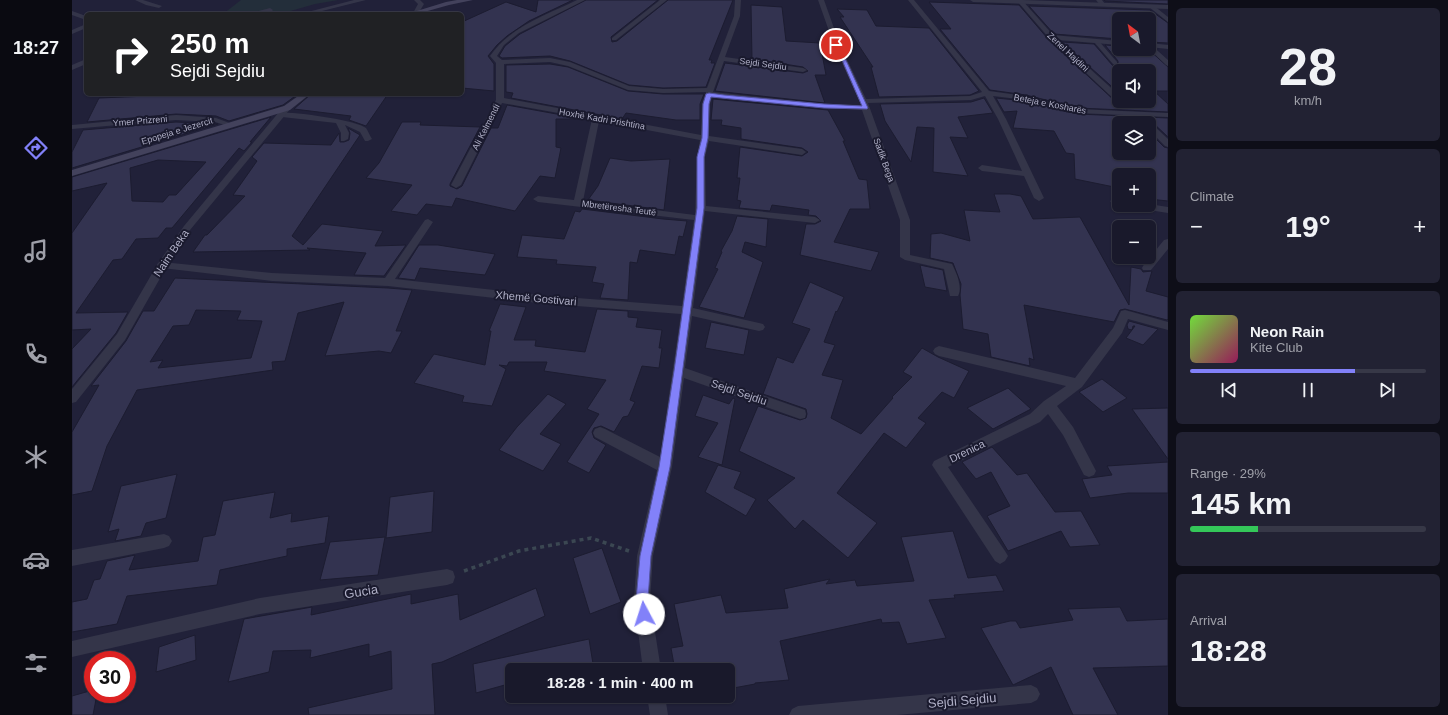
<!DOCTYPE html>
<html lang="en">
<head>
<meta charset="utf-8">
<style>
	:root { --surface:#19192b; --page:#223; --text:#f1f3f6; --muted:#9fa0a9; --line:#373847; --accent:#8281f9 }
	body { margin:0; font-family:Helvetica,sans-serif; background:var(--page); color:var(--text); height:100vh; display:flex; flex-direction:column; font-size:15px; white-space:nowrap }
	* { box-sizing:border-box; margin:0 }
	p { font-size:13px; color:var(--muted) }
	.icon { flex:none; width:22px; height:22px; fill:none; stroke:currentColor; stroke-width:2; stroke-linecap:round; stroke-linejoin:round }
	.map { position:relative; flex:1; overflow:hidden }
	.side { display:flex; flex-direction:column; gap:8px; padding:8px; background:#0e0e18; width:280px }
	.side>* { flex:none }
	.guide { position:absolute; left:12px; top:12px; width:380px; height:84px; border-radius:6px; box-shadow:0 1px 3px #0004,0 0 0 1px var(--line); background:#202124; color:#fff; overflow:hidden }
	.needle { width:26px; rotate:328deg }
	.buttons { position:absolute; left:1040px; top:12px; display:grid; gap:8px }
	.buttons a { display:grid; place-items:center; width:44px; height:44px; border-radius:6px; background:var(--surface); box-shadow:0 1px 3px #0004,0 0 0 1px var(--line); font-size:20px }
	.speed { position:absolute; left:12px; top:651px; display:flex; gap:8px; font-size:20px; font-weight:700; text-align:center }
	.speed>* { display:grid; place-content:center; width:52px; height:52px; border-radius:50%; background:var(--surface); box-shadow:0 1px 3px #0004,0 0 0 1px var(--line); line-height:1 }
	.speed .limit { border:6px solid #d22; background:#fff; color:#111 }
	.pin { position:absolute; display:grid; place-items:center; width:34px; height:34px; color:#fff; margin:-17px; border:2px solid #fff; border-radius:50%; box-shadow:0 1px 4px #0007 }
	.me { position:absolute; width:44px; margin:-22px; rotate:355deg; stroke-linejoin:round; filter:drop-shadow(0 0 3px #0008) }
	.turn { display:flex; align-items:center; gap:14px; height:84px; padding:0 20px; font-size:18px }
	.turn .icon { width:52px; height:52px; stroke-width:2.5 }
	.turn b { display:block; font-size:28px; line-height:34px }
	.big { font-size:30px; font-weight:700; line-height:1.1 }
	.side .card { flex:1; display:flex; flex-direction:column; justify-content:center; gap:6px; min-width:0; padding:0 14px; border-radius:6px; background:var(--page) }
	.side .dial { align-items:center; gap:0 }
	.dial b { font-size:52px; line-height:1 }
	.song { display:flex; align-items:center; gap:12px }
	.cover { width:48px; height:48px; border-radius:6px; background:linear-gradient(135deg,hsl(100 70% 55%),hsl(330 70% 35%)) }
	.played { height:4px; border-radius:2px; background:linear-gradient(90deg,var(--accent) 70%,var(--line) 70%) }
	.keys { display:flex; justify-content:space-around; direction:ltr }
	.heat { display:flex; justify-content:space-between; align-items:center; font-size:22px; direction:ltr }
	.charge { height:6px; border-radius:3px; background:linear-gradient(90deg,#34c759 29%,var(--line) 0) }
	.trip { position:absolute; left:433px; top:663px; width:230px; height:40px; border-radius:6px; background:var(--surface); box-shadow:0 1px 3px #0004,0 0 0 1px var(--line); font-weight:700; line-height:40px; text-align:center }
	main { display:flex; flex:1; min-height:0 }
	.tab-bar { display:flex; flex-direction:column; width:72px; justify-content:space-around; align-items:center; background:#0a0a11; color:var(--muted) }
	.tab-bar .icon { width:28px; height:28px }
	.tab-bar .selected { color:var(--accent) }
	.tab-bar b { font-size:18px; color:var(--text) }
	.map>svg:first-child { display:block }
	.green { fill:#232e3a }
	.building { fill:#333350; stroke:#1c1c30; fill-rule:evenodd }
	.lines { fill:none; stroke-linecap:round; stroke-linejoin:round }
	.path { stroke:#3b4752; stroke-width:3.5; stroke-dasharray:4 4; stroke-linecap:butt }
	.service { fill:#343549; fill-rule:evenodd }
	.minor { fill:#343549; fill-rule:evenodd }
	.tertiary { fill:#343549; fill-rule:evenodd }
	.secondary { fill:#43425c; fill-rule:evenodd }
	.route { fill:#8281f9; stroke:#5454a2 }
	.labels { text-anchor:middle; stroke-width:4; stroke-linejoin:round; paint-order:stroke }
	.far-street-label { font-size:9px; fill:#afafc6; stroke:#1a1a2e }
	.street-label { font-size:11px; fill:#afafc6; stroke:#1a1a2e }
	.near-street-label { font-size:13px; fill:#afafc6; stroke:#1a1a2e }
</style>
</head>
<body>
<main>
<nav class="tab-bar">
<b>18:27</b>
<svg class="icon selected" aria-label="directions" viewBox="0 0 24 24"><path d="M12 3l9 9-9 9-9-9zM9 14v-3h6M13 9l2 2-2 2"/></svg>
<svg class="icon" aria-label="music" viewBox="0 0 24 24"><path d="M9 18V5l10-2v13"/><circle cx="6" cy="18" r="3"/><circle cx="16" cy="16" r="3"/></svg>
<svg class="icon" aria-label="phone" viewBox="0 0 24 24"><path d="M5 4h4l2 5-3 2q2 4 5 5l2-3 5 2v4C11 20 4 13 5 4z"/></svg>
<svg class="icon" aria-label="climate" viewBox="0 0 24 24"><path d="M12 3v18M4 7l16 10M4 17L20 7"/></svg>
<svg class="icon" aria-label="car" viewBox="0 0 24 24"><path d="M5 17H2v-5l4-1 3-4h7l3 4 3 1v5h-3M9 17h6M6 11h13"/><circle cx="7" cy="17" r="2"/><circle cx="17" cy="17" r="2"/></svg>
<svg class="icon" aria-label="filters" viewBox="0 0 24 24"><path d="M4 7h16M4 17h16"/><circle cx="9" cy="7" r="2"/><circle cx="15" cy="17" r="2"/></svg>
</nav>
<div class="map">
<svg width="1096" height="715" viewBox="0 0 1096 715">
	<rect width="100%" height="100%" fill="#212139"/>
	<path class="green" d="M169,0H266L243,4L208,14H151Z"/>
	<path class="building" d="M466,0H501L457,21L435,36L425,45L416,56L422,64V91L390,88V22L434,2L464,12Z
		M514,0H586L539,37L540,42L545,41L596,0H661L637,60H640L639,63H643L634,87L591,88L557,85L498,61L478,56L430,58L427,56L433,46L448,34Z
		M1032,0H1096V4L1033,1Z
		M857,2L947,5L976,39L1044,102L1049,101H1077V71H1047V93L990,42L1022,44L1041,66L1046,65V61L1033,45L1047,46V49H1076L1096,67V91H1082L1096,104V112L1006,108L954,95L918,90L868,29H879Z
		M679,5L710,7L714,41L748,43L754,75H743L753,103L643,91L653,63L731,73L736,71L731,67L680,59Z
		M957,6L1078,10L1096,23V43L1077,42V19H1047V39L982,34Z
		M765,9L795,10L804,26L857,28L907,91L898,95L807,97L799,67H801L768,17H772Z
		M478,64L496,67L556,91L591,94H632L628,104V120H604L554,113L550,119L439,98L441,93L434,92V65Z
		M127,94H226L211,105L157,121L144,116L104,114L15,122L27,98Z
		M239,94H316L294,126L277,120L279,116L222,109Z
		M912,98L921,113L886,117L896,138L878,137L896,176L861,172L862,128L845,127L839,162L813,121L808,104L899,102Z
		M924,98L954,101L1006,114L1096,118V137L1080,122L1047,123V153H1077V132L1092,147L1096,148V201L1077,199V175H1047V188L1003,179L1002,154L994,153L982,131L941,128L945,111L932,112Z
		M641,99L756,110L773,141H771L787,179L795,180L798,209H778L762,242L807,252L799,271L728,255L734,224H743L749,221L744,216L736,215L737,210L700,205L698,211L667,208L669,201L665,200L668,178H665L668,147L730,156L736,152L730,148L669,139V128L649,125L650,120H639Z
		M435,105L512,119H484V147L489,148L483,178L468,176L443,211L384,198L380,207L354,204L345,215L319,211L340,185L294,178L307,163L330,122H349L348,125L408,127L378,184V186L385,189L390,186L419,128H426Z
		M199,117L178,142H180L172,151L167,148L100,228H94L86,238L64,239L50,259L41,260L4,313L56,312L44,333L0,387V349L19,329L0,330V233L35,183L0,191V177ZM86,160L134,162L104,195H97L91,202L60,201L58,168Z
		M104,122L146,124L0,168V152L11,130Z
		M276,128L288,135L220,236L231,245L250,224L311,231L303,246L334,245L312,276L282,275L294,253L235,248L238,250L121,252L133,235H135L173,196L161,195L185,161L180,157L192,143L259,145L267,133L268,142H272L277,140L278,133Z
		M538,158L559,161L598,159L592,210L516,200L526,186Z
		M922,194H938L949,196L961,219L1008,217L1057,305L1059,267L1069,269L1071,272L1080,271L1074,291L1096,297V319L1095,320L1053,309L1048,310L1042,322L952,305L962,360L957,358L958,366L919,357L916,334L891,329L888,295L889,284L881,263L858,258L859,234L869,233L898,241L892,210L928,212Z
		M510,209L591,219L615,221L611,237L607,236L603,255L568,250L565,263L558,262L556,300L528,298L532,284L520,282L524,267L484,264L485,260L445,257L450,235L492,239L503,211L508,212Z
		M665,216L696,219L694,247L673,242L670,252L691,262L672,318L627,307L646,269L643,268L650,252L649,251L660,231Z
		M347,245H366L423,254L413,275L348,268L343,280L326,278Z
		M848,265L871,270L875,291L853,287Z
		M103,278L316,288L340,290L324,331H330L319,353L307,351L253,356L272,302L226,313L213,361L200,362L201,370L65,390L35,446L20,491L0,495V432L27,385L19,386L54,341L71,311H82ZM124,310L169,311L165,320L190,321L179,358L86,368L91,360L78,362L101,326L117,325Z
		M738,282L772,297L765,312L764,311L752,342L763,345L750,375L771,380L759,418L789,434L821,398L820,397L840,377L831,372L850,348L866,357L897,371L882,398L870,392L846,418L854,423L834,448L812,433L765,493L805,523L776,558L731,520L723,529L695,500L723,478L667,451L686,406L728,420L734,418L735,414L734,409L691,394L705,357L721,363L738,329L720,323Z
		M428,304L454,307L442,340H464L463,346L513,352L525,309L556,311V317L566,318L564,327L590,330L587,348H590L587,368L570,366L558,400L563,402L556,416L551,417L542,432L529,426L522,428L520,432L522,438L534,445L517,473L495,462L527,414L515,409L534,380L472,371L475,362H437L435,366L427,365L434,369L420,406L390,402L392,396L342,383L362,354L413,365L419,331H417Z
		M1057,321L1086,329L1071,345L1054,338L1063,326H1061L1060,330L1056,329L1055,325Z
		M639,322L677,330L672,355L633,348Z
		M1030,379L1055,398L1031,412L1007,392Z
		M936,388L959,409L921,429L895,408Z
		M476,394L494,404L468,434L489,444L471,471L427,450L445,427Z
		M631,395L657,404L661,398L663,399L650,465L626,457L646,423L623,416Z
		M1096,408V459L1060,409Z
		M920,447L945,475L955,473L983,512L1009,511L1028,545L998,547L989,531L936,551L915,516L938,506L919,472L904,479L890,462Z
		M1096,462V493H1056L1018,498L1010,479L1040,475L1035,466Z
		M646,465L669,472L662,488L684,499L674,516L633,492Z
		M105,474L94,518L74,523L69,536L43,541L47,529L36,532L49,486Z
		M362,491L360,532L314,538L318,497Z
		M203,492L198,518L220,513L219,522L257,516L253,543L215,549V556L148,570L145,585L55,596L45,624L0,632V602L15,599L22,580L28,579L35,561L63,555L57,570L126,561L131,537L143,535L151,501Z
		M881,531L896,578L924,575L932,591L882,595L883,598L857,600L874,638L835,644L827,622L810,623L809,619L708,641L717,680L683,683V684L656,689V670H603L599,648L611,646L602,604L649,595L654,613L716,608L712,589L758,579L754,584L783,580L785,586L842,581L829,537Z
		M313,537L306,575L248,580L258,542Z
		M530,548L549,602L518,614L501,558Z
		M464,588L473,616L370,662L360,664L363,715H237L236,708L320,689L319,651L297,657V644L238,658L239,650L201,651L197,672L156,682L172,619L240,607L239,615L339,594V604L386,594L388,620Z
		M1048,607L1055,621L1096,619V666L1021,668L1046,715H1001L979,667L941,685L909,628L938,621H944L948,628L1001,620L996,609Z
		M123,635L124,660L84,672L87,647Z
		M517,639L522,670H440V683L404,693L401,664Z
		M21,690V694H25L21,715H0V696Z"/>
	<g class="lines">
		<path class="path" d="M392,571L447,551L519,538L557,551"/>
		<path class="service" d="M198,8L201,10L200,11L187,14H175Z
			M1022,40H1026L1045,62V64H1041L1022,42Z
			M1077,43L1096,60V66L1094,65L1077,49Z"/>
		<path class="minor" d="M63,0H71L90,6L87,8L74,5Z
			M282,0H294L238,14H228Z
			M342,0H348L352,4L346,14L341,13L346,4Z
			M505,0H513L447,33L432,45L425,56L430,60L478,58L498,62L557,86L591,89L635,88L662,16L663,0H669L668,16L653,57L731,68L735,70L731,72L652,61L641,92L752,104L789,105L762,45L746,0H752L768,45L794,99L898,96L910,92L836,0H842L917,91L954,96L1006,109L1096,113V117L1006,113L954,100L921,96L934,119L972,198L967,201L962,198L952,176L910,171L906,168L910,165L950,171L926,119L913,96L899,100L796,103L838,220V255L880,264C884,272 891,287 886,296H878L872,269L833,260L828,257V220L790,110L752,108L640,97L638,104L637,136L730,149L734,152L730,155L637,141L633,157L634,206L743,217L748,220L743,223L633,211L621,308L687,323L691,324L693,327L691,330L687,331L620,316L613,368L733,410L734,414L733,418L728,419L612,378L600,467L581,556L578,600L589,670H571L562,600L565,556L585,470L523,437L521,433L523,429L528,427L533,429L588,457L609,314L466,303L316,286L200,281L90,268L86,267L85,265L86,263L90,262L200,273L313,278L353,220L356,219L361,222L323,279L466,295L610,306L622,220L466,202L461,199L466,196L502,200L520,119L430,103L389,185L384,188L379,185L424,100V63L418,56C438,27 474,15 505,0ZM478,62L496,66L556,90L591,93L634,92L630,104L629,135L432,98V64ZM527,121L628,140L625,157L623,215L511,201Z
			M588,0H595L544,40H540V38Z
			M946,0H950L981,35L1047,41V45L986,40L1047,95L1048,101H1044L977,38L946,2Z
			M1024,0H1030L1033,4L1028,5Z
			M1077,5H1081L1096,17V22L1077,7Z
			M0,11L14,16V20L0,15Z
			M14,24V28L0,34V30Z
			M1077,43L1096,45V49L1077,47Z
			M14,59V64L0,70V65Z
			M207,113C220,111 284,120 294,128C296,131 298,136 300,139L296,141H293L288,132L273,125L277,133L276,139L272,141H269V133L264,123L210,117H207Z
			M104,115L144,118L163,125L159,127L143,122L104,120L0,129V125Z
			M1077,124H1080L1096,139V147L1093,146L1077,130Z
			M1043,198L1047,199V205L1040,203L1038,201Z
			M1077,204L1096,207V213L1064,208L1059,205Z
			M1096,239V249L1079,270H1071L1070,268L1071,266L1092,240Z
			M1053,310L1096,322V330L1056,319L1050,333L1010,387L985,406L1001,427L1022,467L1024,471L1022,475L1017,477L1012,475L991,435L976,414L968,422L876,467L933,551L936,556L933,561L928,564L923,561L860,465L862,461L958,414L972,401L994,386L867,356L863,354L861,351L863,348L867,346L1003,378L1041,328L1049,311Z
			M92,534L97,536L100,541L97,546L92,548L0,566V550Z
			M375,569L381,571L383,577L381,583L375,585L188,614L0,657V641L188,598Z
			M959,685L965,688L968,694L965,700L959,703L825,715H717L720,709L726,706Z
			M575,696H593L596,715H578Z"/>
		<path class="tertiary" d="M898,0H951L1096,5V9L901,2Z
			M212,106H215L219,108L118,230L95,266L53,340L4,402L0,403V389L45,334L85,265L112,226Z"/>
		<path class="secondary" d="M385,0H401L377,5L345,14H335L374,2Z
			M229,94H238L218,110L0,176V170L212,106Z"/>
	</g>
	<path class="route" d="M763,44L767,45L796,108L795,109L752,108L639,97L637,104L636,138L632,157V208L598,467L579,556L576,600L578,614L577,619L572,620L568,619L564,600L568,556L587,467L602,371L625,208V157L630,138L631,104L634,94L637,93L652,95L752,104L790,106Z"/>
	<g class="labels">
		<g class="far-street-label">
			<text transform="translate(996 52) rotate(43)" y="3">Zenel Hajdini</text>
			<text transform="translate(691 64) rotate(8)" y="3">Sejdi Sejdiu</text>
			<text transform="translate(978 104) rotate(11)" y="3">Beteja e Kosharës</text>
			<text transform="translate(530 119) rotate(10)" y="3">Hoxhë Kadri Prishtina</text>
			<text transform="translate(68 121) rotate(-5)" y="3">Ymer Prizreni</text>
			<text transform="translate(414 127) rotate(-63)" y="3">Ali Kelmendi</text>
			<text transform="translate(105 131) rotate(-17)" y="3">Epopeja e Jezercit</text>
			<text transform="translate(812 160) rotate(70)" y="3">Sadik Bega</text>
			<text transform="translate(547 208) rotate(7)" y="3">Mbretëresha Teutë</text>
		</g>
		<g class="street-label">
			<text transform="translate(99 253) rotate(-56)" y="4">Naim Beka</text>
			<text transform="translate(464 298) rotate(5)" y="4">Xhemë Gostivari</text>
			<text transform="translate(667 392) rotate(19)" y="4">Sejdi Sejdiu</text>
			<text transform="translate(895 451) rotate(-26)" y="4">Drenica</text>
		</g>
		<g class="near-street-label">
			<text transform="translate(289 591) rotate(-9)" y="5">Gucia</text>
			<text transform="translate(890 700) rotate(-5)" y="5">Sejdi Sejdiu</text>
		</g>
	</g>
</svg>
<div class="buttons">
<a><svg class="needle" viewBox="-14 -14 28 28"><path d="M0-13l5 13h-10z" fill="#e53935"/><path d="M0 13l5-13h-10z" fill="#9fa0a9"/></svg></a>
<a><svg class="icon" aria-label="sound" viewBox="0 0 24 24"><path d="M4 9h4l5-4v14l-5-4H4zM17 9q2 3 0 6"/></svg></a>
<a><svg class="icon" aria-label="layers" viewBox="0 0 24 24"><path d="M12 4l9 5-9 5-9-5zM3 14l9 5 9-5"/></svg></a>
<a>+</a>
<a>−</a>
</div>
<div class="speed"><div class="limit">30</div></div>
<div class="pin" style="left:764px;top:45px;background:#d93025"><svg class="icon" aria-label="arrive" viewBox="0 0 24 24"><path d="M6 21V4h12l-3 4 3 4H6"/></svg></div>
<svg class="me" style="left:572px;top:614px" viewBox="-20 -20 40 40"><circle r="19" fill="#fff"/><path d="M0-13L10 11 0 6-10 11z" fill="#8281f9"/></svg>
<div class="trip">18:28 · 1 min · 400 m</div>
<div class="guide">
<div class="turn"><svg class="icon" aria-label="right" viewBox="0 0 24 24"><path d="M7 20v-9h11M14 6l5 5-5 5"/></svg><div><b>250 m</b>Sejdi Sejdiu</div></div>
</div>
</div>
<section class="side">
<div class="card dial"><b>28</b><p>km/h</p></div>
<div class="card"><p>Climate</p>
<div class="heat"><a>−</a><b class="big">19°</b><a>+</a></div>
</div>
<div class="card">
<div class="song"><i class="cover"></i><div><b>Neon Rain</b><p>Kite Club</p></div></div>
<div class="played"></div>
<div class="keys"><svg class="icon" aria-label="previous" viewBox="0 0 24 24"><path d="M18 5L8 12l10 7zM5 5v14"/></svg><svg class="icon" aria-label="pause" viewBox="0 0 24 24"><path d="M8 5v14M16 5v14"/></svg><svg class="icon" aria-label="next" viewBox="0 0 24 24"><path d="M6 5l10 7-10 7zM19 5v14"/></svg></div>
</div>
<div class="card"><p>Range · 29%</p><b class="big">145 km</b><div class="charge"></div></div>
<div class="card"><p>Arrival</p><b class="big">18:28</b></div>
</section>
</main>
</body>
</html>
